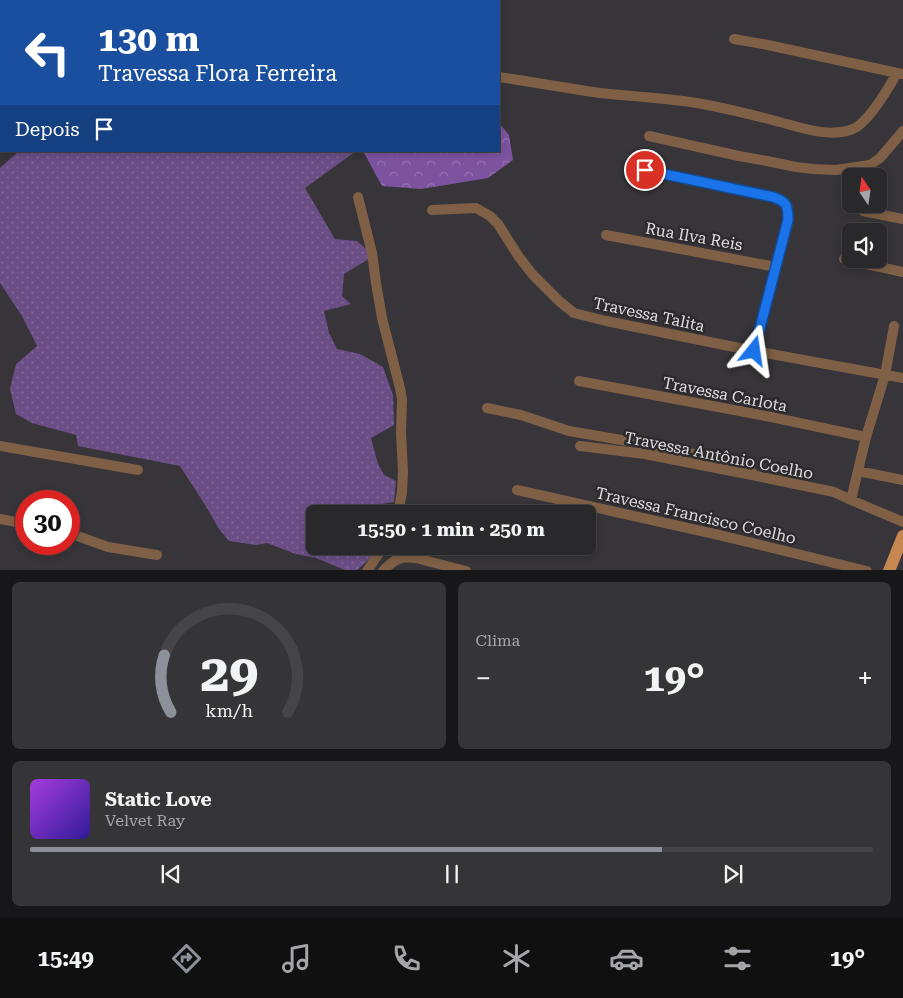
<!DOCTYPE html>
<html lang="pt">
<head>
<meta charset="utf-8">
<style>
	:root { --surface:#29282b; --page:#353437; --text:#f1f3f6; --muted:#a5a6a9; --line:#454447; --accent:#8c9099 }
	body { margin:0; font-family:"Roboto Serif",serif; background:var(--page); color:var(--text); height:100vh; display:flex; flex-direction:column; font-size:19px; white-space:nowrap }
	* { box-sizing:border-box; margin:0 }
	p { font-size:16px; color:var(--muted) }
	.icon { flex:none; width:28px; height:28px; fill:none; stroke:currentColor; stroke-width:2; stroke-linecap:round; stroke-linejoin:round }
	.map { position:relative; height:570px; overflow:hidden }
	.panel { display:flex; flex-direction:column; gap:12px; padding:12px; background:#171618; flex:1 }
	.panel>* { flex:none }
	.banner { position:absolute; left:0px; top:0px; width:500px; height:152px; box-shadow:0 2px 8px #0003,0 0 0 1px var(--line); background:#1a4fa0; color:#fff; overflow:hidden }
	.needle { width:32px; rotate:347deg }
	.buttons { position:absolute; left:842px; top:168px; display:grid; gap:10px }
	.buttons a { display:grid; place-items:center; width:45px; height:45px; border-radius:8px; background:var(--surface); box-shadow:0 2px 8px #0003,0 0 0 1px var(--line); font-size:25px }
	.speed { position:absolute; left:15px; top:490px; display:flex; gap:10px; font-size:25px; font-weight:700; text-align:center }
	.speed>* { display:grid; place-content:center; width:65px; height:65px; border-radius:50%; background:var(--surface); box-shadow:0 2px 8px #0003,0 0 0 1px var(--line); line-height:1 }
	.speed .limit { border:8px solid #d22; background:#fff; color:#111 }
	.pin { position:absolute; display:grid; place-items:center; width:42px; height:42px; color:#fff; margin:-21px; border:2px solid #fff; border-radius:50%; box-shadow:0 1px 5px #0007 }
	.me { position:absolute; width:55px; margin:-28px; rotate:15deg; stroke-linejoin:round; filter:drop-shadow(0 0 4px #0008) }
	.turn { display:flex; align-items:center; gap:18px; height:105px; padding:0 15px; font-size:22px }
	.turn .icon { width:65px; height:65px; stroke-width:2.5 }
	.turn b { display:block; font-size:35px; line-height:42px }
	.then { display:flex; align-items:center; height:48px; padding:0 15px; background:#0003; gap:10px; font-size:19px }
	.big { font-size:38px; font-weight:700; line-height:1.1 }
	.panel .widget { flex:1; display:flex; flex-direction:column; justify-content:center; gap:8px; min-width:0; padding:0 18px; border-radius:8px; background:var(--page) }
	.panel .dial { align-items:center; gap:0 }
	.dial svg { height:130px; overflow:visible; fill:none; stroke:var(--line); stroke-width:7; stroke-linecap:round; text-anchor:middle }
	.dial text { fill:var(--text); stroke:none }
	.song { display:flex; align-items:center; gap:15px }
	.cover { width:60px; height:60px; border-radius:8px; background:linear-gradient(135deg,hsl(280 70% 55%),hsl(250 70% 35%)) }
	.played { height:5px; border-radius:2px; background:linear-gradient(90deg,var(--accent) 75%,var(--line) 75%) }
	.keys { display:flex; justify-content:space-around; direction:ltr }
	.heat { display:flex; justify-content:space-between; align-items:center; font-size:28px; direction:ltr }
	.panel .tiles { flex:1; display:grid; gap:12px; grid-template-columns:1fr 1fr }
	.widget:last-child { grid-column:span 2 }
	.trip { position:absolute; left:306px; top:505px; width:290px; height:50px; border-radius:8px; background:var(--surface); box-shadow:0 2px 8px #0003,0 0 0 1px var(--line); font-weight:700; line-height:50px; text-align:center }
	.tabs { display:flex; height:80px; justify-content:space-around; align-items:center; background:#101011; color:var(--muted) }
	.tabs .icon { width:35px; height:35px }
	.tabs .active { color:var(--accent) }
	.tabs b { font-size:22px; color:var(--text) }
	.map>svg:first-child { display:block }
	.grass { fill:url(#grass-dots) }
	.forest { fill:url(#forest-crowns) }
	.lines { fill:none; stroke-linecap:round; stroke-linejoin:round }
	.minor { stroke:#7f6046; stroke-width:10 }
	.major { stroke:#c68750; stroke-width:12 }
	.route-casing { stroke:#114b97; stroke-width:12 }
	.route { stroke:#1a73e8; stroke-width:9 }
	.labels { text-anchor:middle; stroke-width:5; stroke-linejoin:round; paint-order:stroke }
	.street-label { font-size:16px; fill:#dedddf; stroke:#2d2b2e }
</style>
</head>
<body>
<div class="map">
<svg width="903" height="571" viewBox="0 0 903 571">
	<defs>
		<pattern id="grass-dots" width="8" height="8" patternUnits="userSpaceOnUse" patternTransform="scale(1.25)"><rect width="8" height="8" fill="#6b4e86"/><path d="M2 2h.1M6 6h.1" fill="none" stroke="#806797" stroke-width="1.8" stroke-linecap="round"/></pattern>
		<pattern id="forest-crowns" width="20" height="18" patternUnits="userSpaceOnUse" patternTransform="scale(1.25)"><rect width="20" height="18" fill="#7d53a0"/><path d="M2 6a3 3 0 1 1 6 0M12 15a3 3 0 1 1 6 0" fill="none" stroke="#9573b1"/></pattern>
	</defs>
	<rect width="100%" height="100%" fill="#373539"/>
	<path class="grass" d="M174,0H463L462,1H172Z
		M19,151H356L305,188L335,239L357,241L371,253L367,260L344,274L342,296L351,304L324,311L329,333L337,349L360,354L383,367L393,395L394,425L371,438L378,464L384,475L396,481L394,502L381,504L379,514H315V546H369L375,554L357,570H345L316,558L296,554L267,543L256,545L229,541L219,529L207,508L180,466L78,446L76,435L32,423L16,414L10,389L16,364L37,346L22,316L0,283V168Z"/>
	<path class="forest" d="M499,123L509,135L513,160L488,178L421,189L382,186L363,151H499Z"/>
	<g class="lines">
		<path class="minor" d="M472,1L473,0
			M734,39L768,45L902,74
			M499,77C532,82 566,88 600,93C630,96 660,98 690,102C718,106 745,113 772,120C797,126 827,139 853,129C869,122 888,89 897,73
			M649,136L739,156L767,161L796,167L813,169L836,170L870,165L880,158L903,131
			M645,170L773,197C787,202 789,206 788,220L754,351
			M358,197L372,253L376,283L382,318L400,388L402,399L401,432L403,472L402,492L398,514
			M432,210L476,208L490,216L498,224L519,257L533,275L559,301L574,313L606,321L754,351L903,378
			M863,211L903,219
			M606,235L776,267
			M844,259L903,272
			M579,381L771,417L866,437
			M487,408L521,415L569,431L639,443L728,461L740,465L752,472
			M0,446L138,470
			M580,446L645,454L757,476L834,492L851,500L903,522
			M858,471L903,480
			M517,490L719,535L867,571
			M851,500L866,437L885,375L894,326
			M0,519L26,524
			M69,533L108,547L157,555
			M367,571L384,546
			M383,571C394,559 401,556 416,558L466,571"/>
		<path class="major" d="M889,571L903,536"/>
	</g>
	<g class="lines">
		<g class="route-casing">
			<path id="route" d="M645,170L773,197C787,202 788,205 788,220L754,351"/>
		</g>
		<use href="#route" class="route"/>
	</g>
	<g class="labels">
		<g class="street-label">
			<text transform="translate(694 236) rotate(10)" y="6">Rua Ilva Reis</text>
			<text transform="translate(649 314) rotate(12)" y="6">Travessa Talita</text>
			<text transform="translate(725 394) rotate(11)" y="6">Travessa Carlota</text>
			<text transform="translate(719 455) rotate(11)" y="6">Travessa Antônio Coelho</text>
			<text transform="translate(696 515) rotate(13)" y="6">Travessa Francisco Coelho</text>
		</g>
	</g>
</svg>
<div class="buttons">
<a><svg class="needle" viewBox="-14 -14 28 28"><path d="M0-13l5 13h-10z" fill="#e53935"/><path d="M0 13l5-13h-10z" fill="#a5a6a9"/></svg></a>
<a><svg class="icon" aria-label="sound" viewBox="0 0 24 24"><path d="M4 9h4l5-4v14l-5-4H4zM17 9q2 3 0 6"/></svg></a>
</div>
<div class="speed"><div class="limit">30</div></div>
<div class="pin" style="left:645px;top:170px;background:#d93025"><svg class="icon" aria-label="arrive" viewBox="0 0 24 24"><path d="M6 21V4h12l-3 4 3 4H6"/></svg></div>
<svg class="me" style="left:754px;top:351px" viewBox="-20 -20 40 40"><path d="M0-17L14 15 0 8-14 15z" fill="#1a73e8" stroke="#fff" stroke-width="4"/></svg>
<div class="trip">15:50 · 1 min · 250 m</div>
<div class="banner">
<div class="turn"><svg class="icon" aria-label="left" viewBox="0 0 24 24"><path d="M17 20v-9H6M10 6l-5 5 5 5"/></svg><div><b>130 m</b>Travessa Flora Ferreira</div></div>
<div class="then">Depois<svg class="icon" aria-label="arrive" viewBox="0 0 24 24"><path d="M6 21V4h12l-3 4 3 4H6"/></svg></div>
</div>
</div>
<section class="panel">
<div class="tiles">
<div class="widget dial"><svg viewBox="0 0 100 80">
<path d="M14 69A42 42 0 1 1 86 69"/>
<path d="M14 69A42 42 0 0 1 10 34" stroke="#8c9099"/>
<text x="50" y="56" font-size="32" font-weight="700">29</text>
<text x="50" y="72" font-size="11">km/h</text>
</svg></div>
<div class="widget"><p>Clima</p>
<div class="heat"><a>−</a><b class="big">19°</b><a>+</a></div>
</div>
<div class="widget">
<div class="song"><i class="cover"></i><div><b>Static Love</b><p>Velvet Ray</p></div></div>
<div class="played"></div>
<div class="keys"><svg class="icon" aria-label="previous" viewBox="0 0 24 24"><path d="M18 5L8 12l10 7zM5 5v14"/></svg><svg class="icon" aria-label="pause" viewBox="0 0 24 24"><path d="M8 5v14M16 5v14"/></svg><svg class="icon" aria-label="next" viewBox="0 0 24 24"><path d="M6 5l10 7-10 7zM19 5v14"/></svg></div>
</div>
</div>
</section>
<nav class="tabs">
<b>15:49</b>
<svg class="icon active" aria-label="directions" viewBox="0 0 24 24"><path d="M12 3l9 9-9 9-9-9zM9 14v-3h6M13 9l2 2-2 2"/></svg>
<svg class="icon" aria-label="music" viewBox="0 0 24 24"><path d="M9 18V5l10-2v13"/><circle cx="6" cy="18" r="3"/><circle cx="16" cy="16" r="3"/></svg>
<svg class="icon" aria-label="phone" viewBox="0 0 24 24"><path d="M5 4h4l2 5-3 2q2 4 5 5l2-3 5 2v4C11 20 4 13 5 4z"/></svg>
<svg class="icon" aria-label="climate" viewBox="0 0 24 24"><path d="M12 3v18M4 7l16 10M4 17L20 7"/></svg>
<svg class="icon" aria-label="car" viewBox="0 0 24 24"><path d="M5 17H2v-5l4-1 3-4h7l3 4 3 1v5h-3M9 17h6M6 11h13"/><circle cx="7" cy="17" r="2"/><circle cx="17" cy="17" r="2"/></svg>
<svg class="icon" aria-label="filters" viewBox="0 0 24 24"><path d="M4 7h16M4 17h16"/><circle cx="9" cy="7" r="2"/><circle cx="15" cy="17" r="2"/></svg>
<b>19°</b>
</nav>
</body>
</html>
